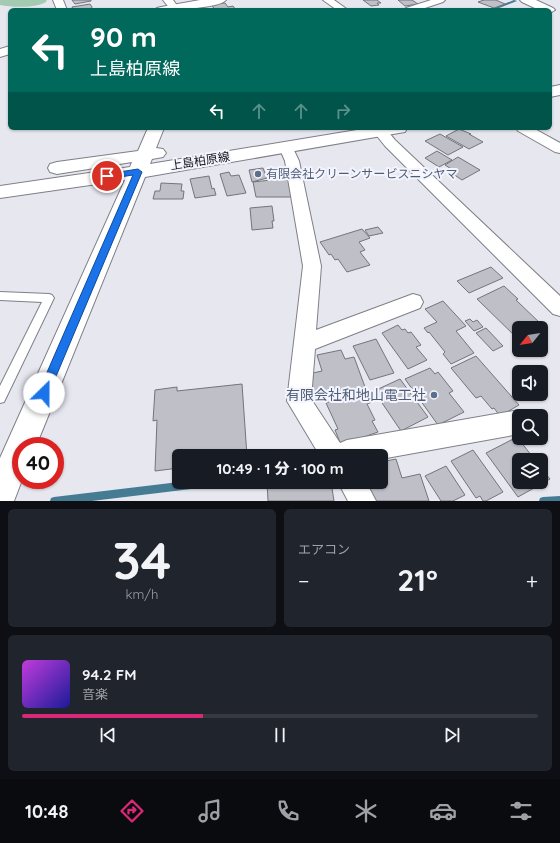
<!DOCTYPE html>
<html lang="ja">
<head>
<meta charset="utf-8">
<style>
	:root { --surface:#171b24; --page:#20242c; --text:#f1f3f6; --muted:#9ea1a6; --line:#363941; --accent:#db2777 }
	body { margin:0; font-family:Quicksand,"Noto Sans JP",sans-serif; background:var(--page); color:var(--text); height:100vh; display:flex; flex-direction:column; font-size:15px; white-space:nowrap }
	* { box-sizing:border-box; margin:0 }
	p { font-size:13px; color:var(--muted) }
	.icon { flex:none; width:22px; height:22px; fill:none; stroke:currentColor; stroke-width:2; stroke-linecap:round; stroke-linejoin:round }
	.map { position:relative; height:501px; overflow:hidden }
	.details { display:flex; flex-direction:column; gap:8px; padding:8px; background:#0d0f14; flex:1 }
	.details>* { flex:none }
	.guide { position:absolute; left:8px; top:8px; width:544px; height:122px; border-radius:6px; box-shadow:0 1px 3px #0004; background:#00695c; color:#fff; overflow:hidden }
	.needle { width:26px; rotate:240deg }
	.controls { position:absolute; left:512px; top:321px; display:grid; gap:8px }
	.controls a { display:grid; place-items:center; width:36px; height:36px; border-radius:6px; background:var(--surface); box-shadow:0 1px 3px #0004; font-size:20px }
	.speed { position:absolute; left:12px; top:437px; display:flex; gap:8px; font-size:20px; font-weight:700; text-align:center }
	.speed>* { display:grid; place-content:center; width:52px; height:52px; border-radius:50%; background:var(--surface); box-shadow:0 1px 3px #0004; line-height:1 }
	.speed .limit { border:6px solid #d22; background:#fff; color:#111 }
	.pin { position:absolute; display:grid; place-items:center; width:34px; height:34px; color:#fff; margin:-17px; border:2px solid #fff; border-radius:50%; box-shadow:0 1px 4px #0007 }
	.me { position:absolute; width:44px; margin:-22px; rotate:23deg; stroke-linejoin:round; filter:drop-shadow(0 0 3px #0008) }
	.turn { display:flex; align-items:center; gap:14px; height:84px; padding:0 16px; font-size:18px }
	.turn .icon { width:52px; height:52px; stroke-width:2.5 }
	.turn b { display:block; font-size:28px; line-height:34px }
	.lanes { display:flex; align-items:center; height:38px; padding:0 16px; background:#0003; justify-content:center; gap:20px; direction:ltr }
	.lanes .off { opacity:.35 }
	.big { font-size:30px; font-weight:800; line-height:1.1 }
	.details .widget { flex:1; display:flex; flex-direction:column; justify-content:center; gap:6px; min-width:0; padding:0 14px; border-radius:6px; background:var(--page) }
	.details .dial { align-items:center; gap:0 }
	.dial b { font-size:52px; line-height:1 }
	.song { display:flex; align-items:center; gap:12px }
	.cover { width:48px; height:48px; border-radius:6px; background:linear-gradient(135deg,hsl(290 70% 55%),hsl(240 70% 35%)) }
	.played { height:4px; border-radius:2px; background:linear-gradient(90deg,var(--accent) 35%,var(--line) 35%) }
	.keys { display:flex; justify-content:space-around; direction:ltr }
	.heat { display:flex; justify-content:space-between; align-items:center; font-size:22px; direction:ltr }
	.details .tiles { flex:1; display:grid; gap:8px; grid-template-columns:1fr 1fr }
	.widget:last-child { grid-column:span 2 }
	.trip { position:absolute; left:172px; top:449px; width:216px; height:40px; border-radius:6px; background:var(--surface); box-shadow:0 1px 3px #0004; font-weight:800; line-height:40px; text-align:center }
	.dock { display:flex; height:64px; justify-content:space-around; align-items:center; background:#090b0e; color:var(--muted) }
	.dock .icon { width:28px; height:28px }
	.dock .selected { color:var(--accent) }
	.dock b { font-size:18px; color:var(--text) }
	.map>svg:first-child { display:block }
	.green { fill:#a3cbb1 }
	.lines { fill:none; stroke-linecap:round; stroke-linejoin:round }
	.stream { fill:#467c93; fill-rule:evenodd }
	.building { fill:#bfbfc8; stroke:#74747c }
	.lane-casing { stroke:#7f7f87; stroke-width:2 }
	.street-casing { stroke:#7f7f87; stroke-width:2 }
	.secondary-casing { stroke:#7f7f87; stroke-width:2 }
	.lane { fill:#fff; fill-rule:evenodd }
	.street { fill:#fff; fill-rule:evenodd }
	.secondary { fill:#fff; fill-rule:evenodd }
	.route { fill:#1a73e8; stroke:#114b97 }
	.service-dot { fill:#5c6f8a; stroke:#f4f4fe; stroke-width:1.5 }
	.labels { text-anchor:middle; stroke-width:4; stroke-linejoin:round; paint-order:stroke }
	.street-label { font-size:12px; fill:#141417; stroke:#f4f4fe }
	.service-label { font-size:12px; fill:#4e5e75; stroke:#f4f4fe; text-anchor:start }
	.near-service-label { font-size:14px; fill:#4e5e75; stroke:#f4f4fe; text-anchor:end }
</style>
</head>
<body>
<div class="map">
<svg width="560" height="501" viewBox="0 0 560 501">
	<rect width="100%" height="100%" fill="#e7e7f0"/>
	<path class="green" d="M0,0H46L47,1C38,9 11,7 0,5Z"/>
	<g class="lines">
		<path class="stream" d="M514,0L517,1L494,10H489Z
			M179,482H220L219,485L216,486L92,501H50L51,498L54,497Z
			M560,496V501H539L540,498L543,497Z"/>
	</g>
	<path class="building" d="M72,0H91V1L75,4Z
		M363,0H377L381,3H377L379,5L371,6Z
		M398,0H412L418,4L405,6Z
		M484,0H496L505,4L494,8L478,2Z
		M225,3L228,7L233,6L236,10H215L211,4Z
		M90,4L92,7L91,10H73L72,7Z
		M459,129L471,134H469L483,142L469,149L446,136Z
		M440,134L463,147L448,155L425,141Z
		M437,151L452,160L439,167L425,158Z
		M458,157L480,170L462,180L450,172L453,170L445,165Z
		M263,168L267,178L252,182L249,170Z
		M287,171L292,197H256L253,182L271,180V176H267V173Z
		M229,172L231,176L239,175L246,193L227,196L220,174Z
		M209,176L212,189L214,188L216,195L195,198L190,179Z
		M161,183L182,184L181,191H184L183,199H153L155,191H160Z
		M272,206L274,221H272L273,228L252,230L250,208Z
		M378,227L383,233L369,236L365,230Z
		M362,229L370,238L359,242L365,250L360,252L370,265L347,272L338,259L335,260L331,254L329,255L320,242Z
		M491,267L503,278L469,293L457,281Z
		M504,286L518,299L516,300L543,326L539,328H519L518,339L477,299Z
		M443,301L466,326L456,331L474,353L451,364L443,354L445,352L429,332L428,333L424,328L437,322L425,309Z
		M470,319L473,322L477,320L483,327L474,331L465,321Z
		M398,325L402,330L405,329L408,333L411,332L421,345L416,347L427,360L408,369L382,333Z
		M486,328L503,346L493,351L476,333Z
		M376,339L394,373L370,380L353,346Z
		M341,350L345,359L354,357L365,387L315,398L312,387L313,373L322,371L317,355Z
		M476,356L519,405L500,416L494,408L492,409L481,396L476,398L451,368Z
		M430,368L435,374L438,372L453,391L449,393L464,412L438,425L405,379Z
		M400,379L428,417L401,431L374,391Z
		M242,384L247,456H179V468L155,471L157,420L153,421L155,390L177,387V391Z
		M365,389L372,402L367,404L375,420L372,421L378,432L341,445L335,430L338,429L326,403Z
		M517,437L535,460H519V482H541V468L550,479L518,497L486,453Z
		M473,450L503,492L486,501H483L480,496L476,498L451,461Z
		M396,459L402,478L420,474L429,501H374L364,482H381V462Z
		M446,466L465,495L453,501H441L425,476Z
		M267,482H331L334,501H268Z"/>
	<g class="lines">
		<g class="lane-casing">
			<path id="lane" d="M0,292L49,294L52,295L54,298L4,402L0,403V386L42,302L0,300Z"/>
		</g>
		<g class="street-casing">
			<path id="street" d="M53,0H63L67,10H57Z
				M163,0H173L179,8L177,10H171Z
				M323,0H334L348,10H337Z
				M431,0H445L443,2L419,10H404L406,8Z
				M375,128H385L395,140L560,296V316L553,314L385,146L373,131Z
				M516,128H533L560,143V153L555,152L518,131Z
				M286,143L291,144L299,161L321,266L316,330L413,294L420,296L423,302L420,308L315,349L311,399L340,443L347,440L519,410L527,414L528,416H519V434L381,459V456H320L287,401L303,266L285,161L279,147L281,144Z
				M338,482H366L376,501H348Z"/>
		</g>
		<g class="secondary-casing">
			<path id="secondary" d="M200,0H226C219,9 167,10 155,10L157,8L161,7Z
				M520,0H536L553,8L555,10L550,13V10H539L522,2Z
				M10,46V54L0,57V49Z
				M560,85V95L550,97V87Z
				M148,128H164L156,148L163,149L166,153L163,157L152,159L150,164L369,128H407L405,132L399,133L145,177L36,446H21V480H22L14,501H0V458L125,180L0,198V186L130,167L132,162L57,174L50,172L48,168L50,164L57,162L138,151Z"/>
		</g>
		<use href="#lane" class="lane"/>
		<use href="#street" class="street"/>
		<use href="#secondary" class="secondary"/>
	</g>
	<path class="route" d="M138,169L142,172L49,393L48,396L44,398L39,396L38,393L133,175L107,179L103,176L107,174Z"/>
	<g class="service-dot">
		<circle cx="258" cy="174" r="4"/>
		<circle cx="434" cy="395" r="4"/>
	</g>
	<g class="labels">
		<g class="street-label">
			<text transform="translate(200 161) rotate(-9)" y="4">上島柏原線</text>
		</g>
		<g class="service-label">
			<text x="266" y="178">有限会社クリーンサービスニシヤマ</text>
		</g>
		<g class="near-service-label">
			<text x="426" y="400">有限会社和地山電工社</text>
		</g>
	</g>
</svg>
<div class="controls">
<a><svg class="needle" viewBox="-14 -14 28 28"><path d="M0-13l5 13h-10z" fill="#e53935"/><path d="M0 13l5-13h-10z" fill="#9ea1a6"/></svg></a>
<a><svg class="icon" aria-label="sound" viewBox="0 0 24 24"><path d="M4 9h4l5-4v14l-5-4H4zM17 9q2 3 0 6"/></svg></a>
<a><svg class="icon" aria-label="search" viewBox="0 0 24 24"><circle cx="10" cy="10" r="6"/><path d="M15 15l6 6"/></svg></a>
<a><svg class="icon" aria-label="layers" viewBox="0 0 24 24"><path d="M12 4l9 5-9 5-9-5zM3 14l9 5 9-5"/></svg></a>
</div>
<div class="speed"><div class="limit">40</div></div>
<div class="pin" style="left:107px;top:176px;background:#d93025"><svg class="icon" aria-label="arrive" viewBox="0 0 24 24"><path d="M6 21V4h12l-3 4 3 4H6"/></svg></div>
<svg class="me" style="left:44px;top:393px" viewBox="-20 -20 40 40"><circle r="19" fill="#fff"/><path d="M0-13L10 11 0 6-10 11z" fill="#1a73e8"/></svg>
<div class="trip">10:49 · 1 分 · 100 m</div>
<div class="guide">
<div class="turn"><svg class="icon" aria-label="left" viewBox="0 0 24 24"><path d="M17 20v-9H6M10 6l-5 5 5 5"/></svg><div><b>90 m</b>上島柏原線</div></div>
<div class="lanes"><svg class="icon" aria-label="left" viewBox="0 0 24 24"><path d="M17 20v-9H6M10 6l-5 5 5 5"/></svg><svg class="icon off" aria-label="ahead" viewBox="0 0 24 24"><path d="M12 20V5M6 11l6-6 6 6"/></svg><svg class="icon off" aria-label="ahead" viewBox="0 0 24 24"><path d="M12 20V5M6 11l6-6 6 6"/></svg><svg class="icon off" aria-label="right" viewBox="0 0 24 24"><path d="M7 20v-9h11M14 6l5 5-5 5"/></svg></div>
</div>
</div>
<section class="details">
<div class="tiles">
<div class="widget dial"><b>34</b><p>km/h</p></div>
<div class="widget"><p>エアコン</p>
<div class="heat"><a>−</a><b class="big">21°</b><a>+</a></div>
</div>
<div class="widget">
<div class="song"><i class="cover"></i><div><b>94.2 FM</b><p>音楽</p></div></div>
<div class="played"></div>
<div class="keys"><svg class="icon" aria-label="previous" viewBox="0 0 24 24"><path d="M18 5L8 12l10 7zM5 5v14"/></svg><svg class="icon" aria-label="pause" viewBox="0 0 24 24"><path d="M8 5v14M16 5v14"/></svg><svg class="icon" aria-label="next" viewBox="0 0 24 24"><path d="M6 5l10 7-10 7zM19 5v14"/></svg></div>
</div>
</div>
</section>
<nav class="dock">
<b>10:48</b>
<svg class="icon selected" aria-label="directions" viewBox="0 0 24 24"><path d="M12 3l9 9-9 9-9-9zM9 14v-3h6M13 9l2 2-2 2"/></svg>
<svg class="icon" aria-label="music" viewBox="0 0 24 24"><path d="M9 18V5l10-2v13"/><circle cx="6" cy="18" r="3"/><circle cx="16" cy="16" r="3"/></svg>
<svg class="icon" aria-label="phone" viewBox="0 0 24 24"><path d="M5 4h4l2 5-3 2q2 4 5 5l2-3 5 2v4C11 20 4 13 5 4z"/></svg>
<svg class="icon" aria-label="climate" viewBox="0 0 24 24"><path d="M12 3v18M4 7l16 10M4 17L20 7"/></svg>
<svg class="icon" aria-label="car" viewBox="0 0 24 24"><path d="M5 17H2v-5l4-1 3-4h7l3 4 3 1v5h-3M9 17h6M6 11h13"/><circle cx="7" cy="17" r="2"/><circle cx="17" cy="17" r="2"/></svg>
<svg class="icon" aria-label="filters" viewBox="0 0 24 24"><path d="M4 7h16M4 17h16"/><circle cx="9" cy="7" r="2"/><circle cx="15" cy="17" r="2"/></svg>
</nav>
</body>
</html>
